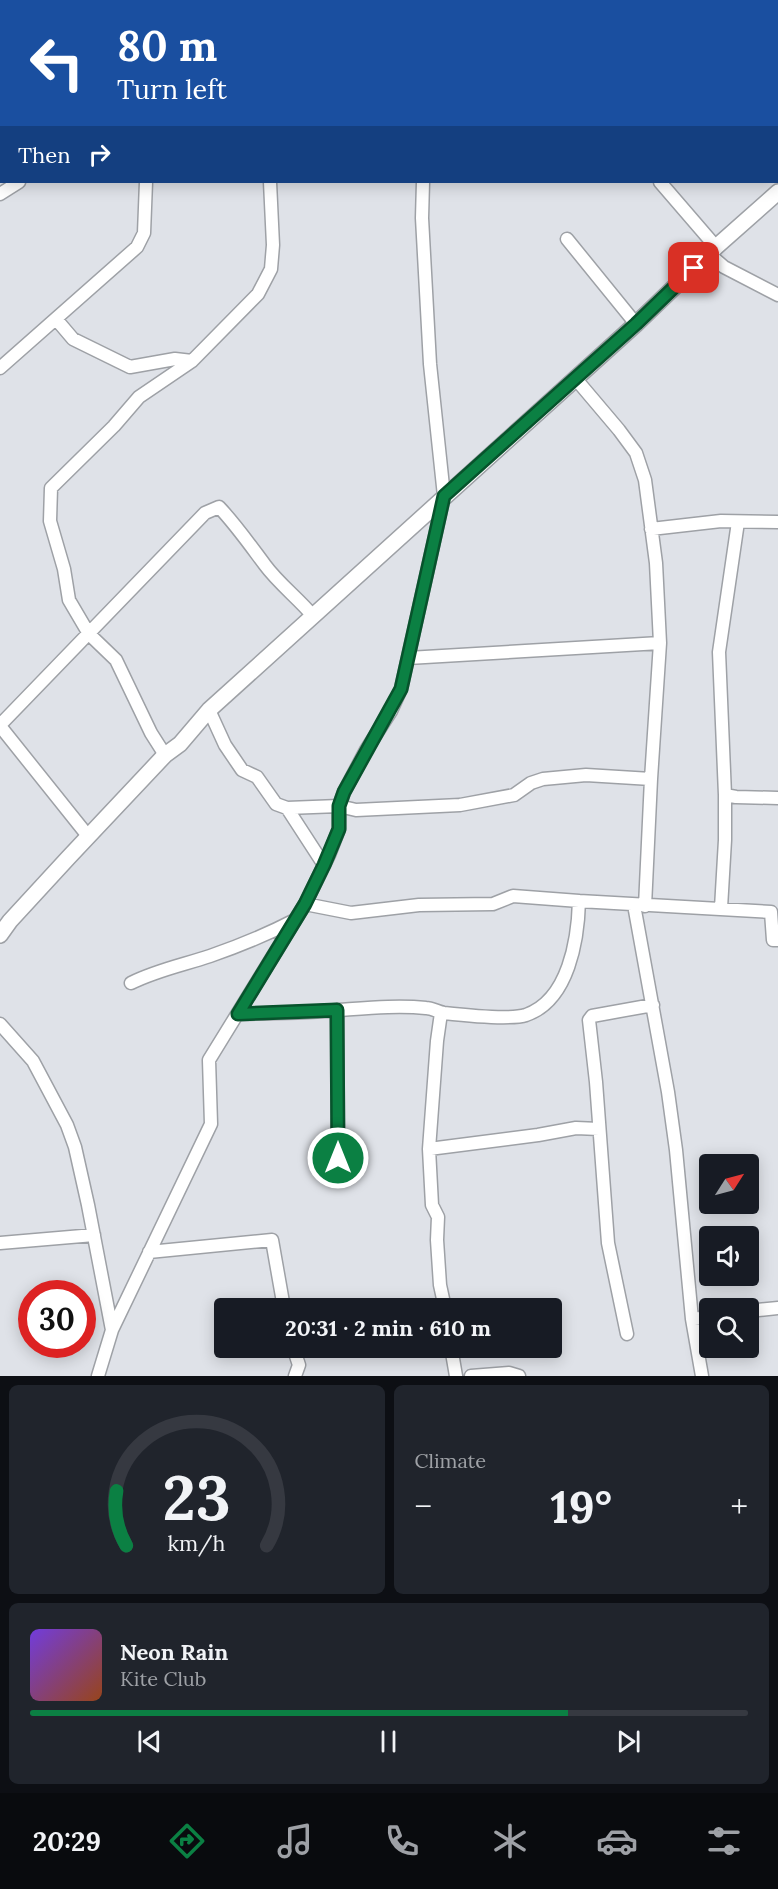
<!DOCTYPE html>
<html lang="en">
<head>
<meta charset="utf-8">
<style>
	:root { --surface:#171b24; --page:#20242c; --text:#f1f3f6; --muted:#9ea1a6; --line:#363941; --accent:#0b8043 }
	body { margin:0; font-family:Lora,serif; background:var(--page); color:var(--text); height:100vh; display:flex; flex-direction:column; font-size:22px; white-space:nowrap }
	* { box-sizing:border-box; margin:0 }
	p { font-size:20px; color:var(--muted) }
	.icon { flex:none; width:33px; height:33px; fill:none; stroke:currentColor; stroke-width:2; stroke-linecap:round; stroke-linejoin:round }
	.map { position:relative; height:1376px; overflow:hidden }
	.sheet { display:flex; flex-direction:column; gap:9px; padding:9px; background:#0d0f14; flex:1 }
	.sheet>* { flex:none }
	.guide { position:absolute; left:0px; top:0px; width:778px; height:183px; box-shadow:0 3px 15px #0003; background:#1a4fa0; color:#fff; overflow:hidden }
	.needle { width:39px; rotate:54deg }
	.tools { position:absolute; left:699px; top:1154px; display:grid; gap:12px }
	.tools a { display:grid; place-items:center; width:60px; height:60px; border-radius:6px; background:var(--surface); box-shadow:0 3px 15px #0003; font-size:30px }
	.speed { position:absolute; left:18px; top:1280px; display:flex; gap:12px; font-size:30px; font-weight:700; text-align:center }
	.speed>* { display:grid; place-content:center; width:78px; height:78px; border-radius:50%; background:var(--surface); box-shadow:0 3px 15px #0003; line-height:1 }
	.speed .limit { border:9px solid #d22; background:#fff; color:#111 }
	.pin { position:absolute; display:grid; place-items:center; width:51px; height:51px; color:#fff; margin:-26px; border-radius:12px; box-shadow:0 3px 9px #0006 }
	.me { position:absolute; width:66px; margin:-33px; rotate:0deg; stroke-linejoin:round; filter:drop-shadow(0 0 4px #0008) }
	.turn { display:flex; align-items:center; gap:21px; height:126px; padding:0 18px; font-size:27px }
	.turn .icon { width:78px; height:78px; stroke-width:2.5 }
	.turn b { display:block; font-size:42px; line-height:51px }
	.then { display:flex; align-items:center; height:57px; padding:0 18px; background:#0003; gap:12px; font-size:22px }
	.big { font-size:45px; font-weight:700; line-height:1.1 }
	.sheet .card { flex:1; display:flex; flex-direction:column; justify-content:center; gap:9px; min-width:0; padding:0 21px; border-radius:9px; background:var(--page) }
	.sheet .dial { align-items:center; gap:0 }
	.dial svg { height:156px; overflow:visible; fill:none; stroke:var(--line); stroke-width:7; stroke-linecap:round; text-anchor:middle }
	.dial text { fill:var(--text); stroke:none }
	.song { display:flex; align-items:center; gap:18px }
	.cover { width:72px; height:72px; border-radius:9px; background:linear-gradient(135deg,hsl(260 70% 55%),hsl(20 70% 35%)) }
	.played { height:6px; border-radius:3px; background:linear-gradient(90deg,var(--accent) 75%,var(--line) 75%) }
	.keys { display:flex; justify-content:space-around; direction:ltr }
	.heat { display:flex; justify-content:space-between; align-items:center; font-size:33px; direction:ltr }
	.sheet .tiles { flex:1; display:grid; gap:9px; grid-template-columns:1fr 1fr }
	.card:last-child { grid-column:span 2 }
	.trip { position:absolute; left:214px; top:1298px; width:348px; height:60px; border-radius:6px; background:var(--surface); box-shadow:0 3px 15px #0003; font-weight:700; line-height:60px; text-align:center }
	.menu { display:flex; height:96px; justify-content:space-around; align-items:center; background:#090b0e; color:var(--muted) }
	.menu .icon { width:42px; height:42px }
	.menu .current { color:var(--accent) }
	.menu b { font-size:27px; color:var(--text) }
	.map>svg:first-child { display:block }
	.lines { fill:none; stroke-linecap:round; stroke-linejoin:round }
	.minor-casing { stroke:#9ea1a6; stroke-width:15 }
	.tertiary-casing { stroke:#9ea1a6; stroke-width:18 }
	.minor { stroke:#fff; stroke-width:12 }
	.tertiary { stroke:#fff; stroke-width:15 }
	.route-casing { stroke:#07532c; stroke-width:15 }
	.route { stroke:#0b8043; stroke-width:10 }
</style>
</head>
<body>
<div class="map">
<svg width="778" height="1376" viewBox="0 0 778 1376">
	<rect width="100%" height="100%" fill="#dfe2e8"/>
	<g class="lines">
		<g class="minor-casing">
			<path id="minor" d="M35,0V2
				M426,0V2
				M149,2V0
				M282,2V0
				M777,33H778
				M660,182L716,247
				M0,194L19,182
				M567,239L636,324
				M709,254L724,267L778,295
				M56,319L73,339L130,367L175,359L192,361
				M0,368L137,247L144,233L146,182
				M575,378L619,430L636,453L645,480L656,563L660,643L651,779
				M651,529L721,521L778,522
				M408,658L660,643
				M209,710L225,745L242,770L257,777L276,804L287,808L339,806L356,810L460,805L514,795L531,783L543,779L586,775L651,779L645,906
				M0,725L205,513L219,507C236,525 250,545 265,565C279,584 298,598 313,616
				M0,726L88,836
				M165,755L151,733L116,660L89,634L69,600L64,569L50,521L51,488L114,426L139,397L192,361L258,294L271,269L273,245L270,182
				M725,795L736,797L778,798
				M287,808L324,865
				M305,904L351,913L419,905L493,904L513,896L579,901
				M634,905L668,1092L676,1150L692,1319L702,1376
				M721,908L725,840V795L719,652L738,522
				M131,983C157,970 183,965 210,956C239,946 268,934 295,920
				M337,1010L338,1158
				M441,1013L437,1041L429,1149L432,1205L438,1217L437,1240L440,1285L445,1308
				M238,1014C272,1013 306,1013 339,1010C367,1008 398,1005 426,1008C432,1008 438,1012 444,1013C462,1015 510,1020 526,1015C569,1000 578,939 579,901L771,912L773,940H778
				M0,1024L33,1061L67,1125L75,1147L88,1205L112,1330
				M429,1149L538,1135L576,1128L599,1129
				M0,1243L94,1235
				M149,1252L272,1240L284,1308
				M748,1311L778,1308
				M692,1319L710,1317
				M627,1334L608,1243L596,1082L589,1020L592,1016L653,1005
				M293,1347L299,1365L295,1376
				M451,1347L456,1376
				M98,1376L112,1330L211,1124L209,1060L305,904L329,855L339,829V806L344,792L366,750L391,711L401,689L444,496L430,364L422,218L423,182
				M471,1376L509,1373L519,1376"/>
		</g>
		<g class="tertiary-casing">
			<path id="tertiary" d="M0,935L10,921L68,858L165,755L180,744L209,710L636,324L716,247L778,192"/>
		</g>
		<use href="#minor" class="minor"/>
		<use href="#tertiary" class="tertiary"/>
	</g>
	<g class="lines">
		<g class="route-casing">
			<path id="route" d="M338,1158L337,1010L238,1014L305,904L324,865L339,829V806L344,792L401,689L444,496L636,324L694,268"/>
		</g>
		<use href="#route" class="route"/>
	</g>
</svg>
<div class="tools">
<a><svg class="needle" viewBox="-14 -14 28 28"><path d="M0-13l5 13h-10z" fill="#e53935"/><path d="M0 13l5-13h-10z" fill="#9ea1a6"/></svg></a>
<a><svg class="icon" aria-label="sound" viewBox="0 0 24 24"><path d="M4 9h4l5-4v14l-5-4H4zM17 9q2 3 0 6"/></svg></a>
<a><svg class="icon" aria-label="search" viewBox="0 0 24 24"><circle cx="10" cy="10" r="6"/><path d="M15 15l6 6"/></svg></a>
</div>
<div class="speed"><div class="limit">30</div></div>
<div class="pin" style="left:694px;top:268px;background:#d93025"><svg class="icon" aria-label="arrive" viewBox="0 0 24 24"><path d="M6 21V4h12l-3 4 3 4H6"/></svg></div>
<svg class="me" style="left:338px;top:1158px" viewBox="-20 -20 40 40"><circle r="17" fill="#0b8043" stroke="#fff" stroke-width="3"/><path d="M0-11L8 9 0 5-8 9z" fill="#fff"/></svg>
<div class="trip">20:31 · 2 min · 610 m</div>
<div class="guide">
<div class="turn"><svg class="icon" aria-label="left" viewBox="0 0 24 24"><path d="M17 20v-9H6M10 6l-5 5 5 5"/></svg><div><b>80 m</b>Turn left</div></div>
<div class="then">Then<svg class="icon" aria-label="right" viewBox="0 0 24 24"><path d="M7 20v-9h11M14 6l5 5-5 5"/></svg></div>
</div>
</div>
<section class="sheet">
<div class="tiles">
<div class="card dial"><svg viewBox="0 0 100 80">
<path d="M14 69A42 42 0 1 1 86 69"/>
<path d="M14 69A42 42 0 0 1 9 41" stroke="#0b8043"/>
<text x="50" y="56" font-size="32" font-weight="700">23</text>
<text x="50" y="72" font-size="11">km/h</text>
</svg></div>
<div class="card"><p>Climate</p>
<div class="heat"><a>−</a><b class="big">19°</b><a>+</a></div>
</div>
<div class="card">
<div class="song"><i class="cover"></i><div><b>Neon Rain</b><p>Kite Club</p></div></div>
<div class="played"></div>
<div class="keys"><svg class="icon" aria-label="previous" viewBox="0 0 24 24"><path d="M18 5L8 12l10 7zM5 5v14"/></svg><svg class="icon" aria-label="pause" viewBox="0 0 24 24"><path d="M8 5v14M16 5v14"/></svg><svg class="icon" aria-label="next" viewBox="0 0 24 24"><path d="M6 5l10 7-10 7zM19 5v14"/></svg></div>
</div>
</div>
</section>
<nav class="menu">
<b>20:29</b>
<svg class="icon current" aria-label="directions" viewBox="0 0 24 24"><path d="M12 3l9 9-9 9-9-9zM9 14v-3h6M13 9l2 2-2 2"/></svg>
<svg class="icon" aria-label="music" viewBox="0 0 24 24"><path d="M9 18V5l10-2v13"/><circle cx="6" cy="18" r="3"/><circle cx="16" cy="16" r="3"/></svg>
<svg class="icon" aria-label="phone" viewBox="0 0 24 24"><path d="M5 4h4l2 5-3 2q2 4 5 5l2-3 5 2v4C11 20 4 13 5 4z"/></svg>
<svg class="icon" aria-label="climate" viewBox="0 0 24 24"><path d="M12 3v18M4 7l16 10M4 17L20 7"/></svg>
<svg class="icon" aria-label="car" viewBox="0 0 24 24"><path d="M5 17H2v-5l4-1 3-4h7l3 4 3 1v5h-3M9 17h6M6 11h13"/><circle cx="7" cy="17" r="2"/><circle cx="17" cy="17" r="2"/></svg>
<svg class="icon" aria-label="filters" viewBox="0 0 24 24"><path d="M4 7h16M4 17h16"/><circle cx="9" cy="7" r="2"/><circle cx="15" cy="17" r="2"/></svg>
</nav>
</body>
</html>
